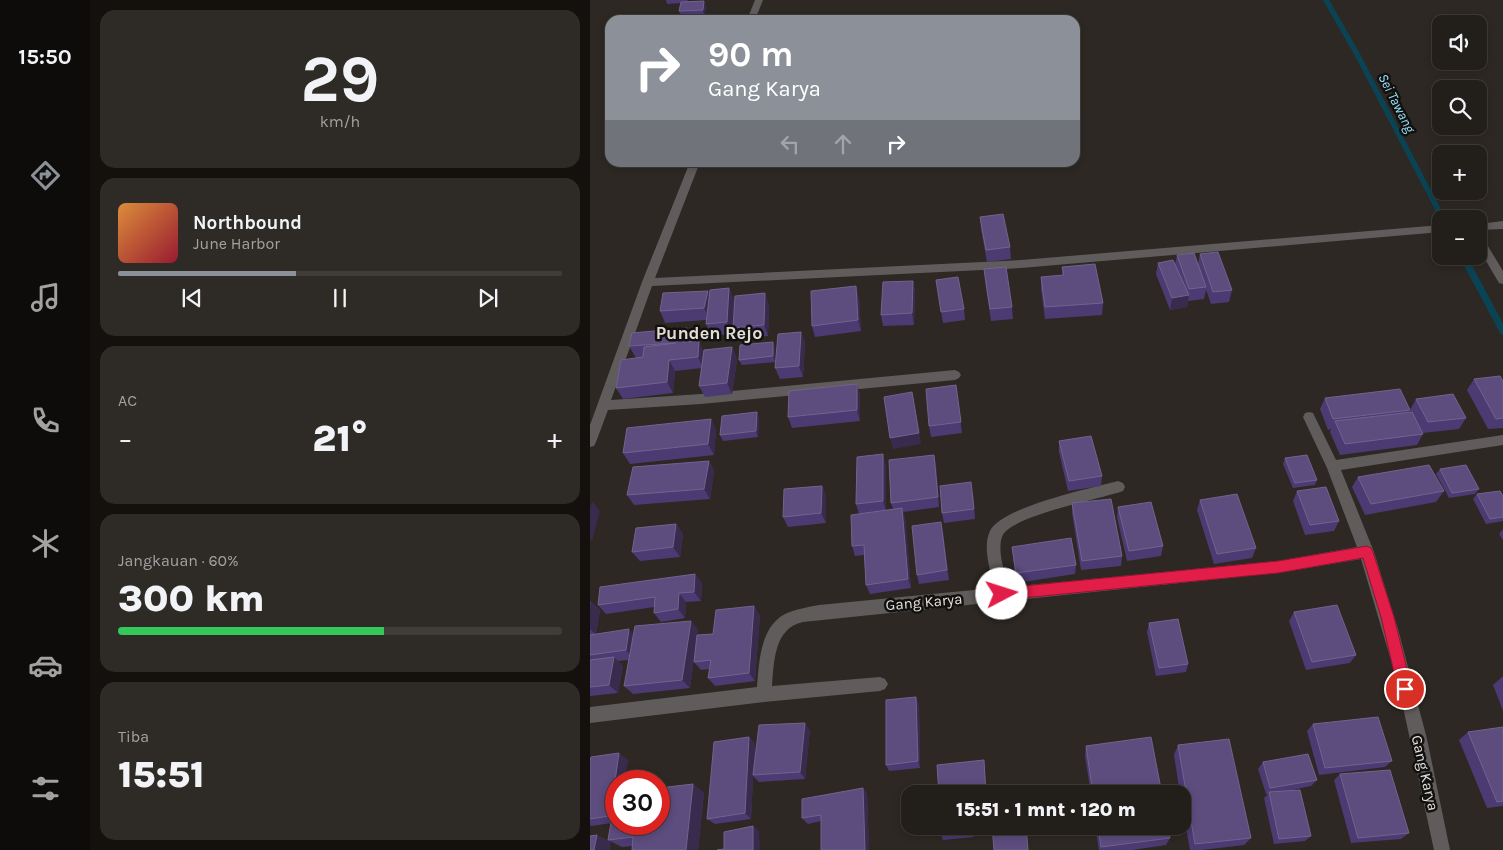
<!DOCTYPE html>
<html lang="id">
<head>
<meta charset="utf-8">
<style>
	:root { --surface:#221e1a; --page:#2e2b27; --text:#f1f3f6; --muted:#a2a2a2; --line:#3f3c39; --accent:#8c9099 }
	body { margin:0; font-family:Karla,sans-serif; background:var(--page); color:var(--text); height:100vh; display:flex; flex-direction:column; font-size:19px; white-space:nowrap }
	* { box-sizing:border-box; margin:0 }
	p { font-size:16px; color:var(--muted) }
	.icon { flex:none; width:28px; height:28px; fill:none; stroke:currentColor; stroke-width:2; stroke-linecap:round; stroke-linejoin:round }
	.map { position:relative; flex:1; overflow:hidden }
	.sheet { display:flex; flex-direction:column; gap:10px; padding:10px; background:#13100e; width:500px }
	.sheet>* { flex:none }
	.hud { position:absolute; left:15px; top:15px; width:475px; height:152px; border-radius:15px; box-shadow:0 2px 8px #0003,0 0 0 1px var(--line); background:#8c9099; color:#fff; overflow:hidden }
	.fabs { position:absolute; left:842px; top:15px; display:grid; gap:10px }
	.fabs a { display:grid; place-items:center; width:55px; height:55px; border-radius:10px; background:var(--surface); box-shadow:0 2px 8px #0003,0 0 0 1px var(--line); font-size:25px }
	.speed { position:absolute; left:15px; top:770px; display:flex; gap:10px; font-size:25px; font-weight:700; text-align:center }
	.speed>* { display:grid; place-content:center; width:65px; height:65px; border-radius:50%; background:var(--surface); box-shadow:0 2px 8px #0003,0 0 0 1px var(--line); line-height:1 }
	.speed .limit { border:8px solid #d22; background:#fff; color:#111 }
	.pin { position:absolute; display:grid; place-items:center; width:42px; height:42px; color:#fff; margin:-21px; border:2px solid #fff; border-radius:50%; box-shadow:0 1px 5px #0007 }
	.me { position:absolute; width:55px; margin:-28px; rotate:85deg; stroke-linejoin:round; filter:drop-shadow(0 0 4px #0008) }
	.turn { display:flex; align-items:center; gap:18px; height:105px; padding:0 20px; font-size:22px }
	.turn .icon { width:65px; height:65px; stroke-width:2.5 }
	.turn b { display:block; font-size:35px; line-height:42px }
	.lanes { display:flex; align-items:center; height:48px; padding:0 20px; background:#0003; justify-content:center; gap:25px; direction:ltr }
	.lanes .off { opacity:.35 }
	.big { font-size:38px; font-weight:800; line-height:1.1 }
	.sheet .card { flex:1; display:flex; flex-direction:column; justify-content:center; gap:8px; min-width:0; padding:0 18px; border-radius:15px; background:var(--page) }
	.sheet .dial { align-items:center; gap:0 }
	.dial b { font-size:65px; line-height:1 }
	.song { display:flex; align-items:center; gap:15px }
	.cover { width:60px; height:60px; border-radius:8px; background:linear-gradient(135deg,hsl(30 70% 55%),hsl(350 70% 35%)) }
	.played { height:5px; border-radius:2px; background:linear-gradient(90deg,var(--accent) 40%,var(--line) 40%) }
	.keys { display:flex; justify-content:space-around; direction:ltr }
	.heat { display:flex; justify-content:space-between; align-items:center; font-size:28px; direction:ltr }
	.charge { height:8px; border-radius:4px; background:linear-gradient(90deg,#34c759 60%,var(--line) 0) }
	.trip { position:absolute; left:311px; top:785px; width:290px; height:50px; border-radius:15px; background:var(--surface); box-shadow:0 2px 8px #0003,0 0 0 1px var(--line); font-weight:800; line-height:50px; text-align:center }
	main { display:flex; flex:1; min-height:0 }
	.menu { display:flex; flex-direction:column; width:90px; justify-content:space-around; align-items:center; background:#0e0c0a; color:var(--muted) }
	.menu .icon { width:35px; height:35px }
	.menu .current { color:var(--accent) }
	.menu b { font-size:22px; color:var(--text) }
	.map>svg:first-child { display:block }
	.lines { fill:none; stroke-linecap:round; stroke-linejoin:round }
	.stream-far1 { stroke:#0a4454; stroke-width:5.5 }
	.stream { stroke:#0a4454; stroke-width:7 }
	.minor { fill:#605c5b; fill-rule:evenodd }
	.wall { fill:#4c3a73 }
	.shaded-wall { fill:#392b4e }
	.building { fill:#5d4c7e; stroke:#72638d }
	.route { fill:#e11d48; stroke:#92132f }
	.labels { text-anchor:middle; stroke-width:5; stroke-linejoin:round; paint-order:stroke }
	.far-water-label { font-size:14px; font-style:italic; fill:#98e0fa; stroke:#13110f }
	.street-label { font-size:15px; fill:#e4e1dd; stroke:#13110f }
	.quarter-label { font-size:18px; font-weight:bold; fill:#e3ddd6; stroke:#13110f }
</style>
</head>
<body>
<main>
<nav class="menu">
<b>15:50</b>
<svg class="icon current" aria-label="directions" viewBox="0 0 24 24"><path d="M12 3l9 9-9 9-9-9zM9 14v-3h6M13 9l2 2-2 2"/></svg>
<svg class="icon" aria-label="music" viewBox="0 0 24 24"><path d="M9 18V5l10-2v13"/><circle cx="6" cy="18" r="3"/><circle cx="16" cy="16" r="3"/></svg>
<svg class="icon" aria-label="phone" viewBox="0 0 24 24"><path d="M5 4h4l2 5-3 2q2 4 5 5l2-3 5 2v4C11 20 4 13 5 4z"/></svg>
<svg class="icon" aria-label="climate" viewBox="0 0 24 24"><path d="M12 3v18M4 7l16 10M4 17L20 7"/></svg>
<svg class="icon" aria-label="car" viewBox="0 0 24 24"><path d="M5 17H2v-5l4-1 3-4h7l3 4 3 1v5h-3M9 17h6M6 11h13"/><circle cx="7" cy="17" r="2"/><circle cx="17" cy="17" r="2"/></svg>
<svg class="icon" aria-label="filters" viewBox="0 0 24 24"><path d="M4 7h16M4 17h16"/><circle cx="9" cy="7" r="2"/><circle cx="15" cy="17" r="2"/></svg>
</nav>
<section class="sheet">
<div class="card dial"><b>29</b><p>km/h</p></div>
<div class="card">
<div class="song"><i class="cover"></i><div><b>Northbound</b><p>June Harbor</p></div></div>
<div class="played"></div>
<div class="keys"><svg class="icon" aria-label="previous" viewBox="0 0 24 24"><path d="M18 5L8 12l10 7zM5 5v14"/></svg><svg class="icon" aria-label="pause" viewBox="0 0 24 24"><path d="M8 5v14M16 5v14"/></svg><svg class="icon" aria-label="next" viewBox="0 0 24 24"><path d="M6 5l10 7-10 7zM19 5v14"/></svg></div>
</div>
<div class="card"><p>AC</p>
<div class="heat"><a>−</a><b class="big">21°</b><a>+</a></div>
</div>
<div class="card"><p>Jangkauan · 60%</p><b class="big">300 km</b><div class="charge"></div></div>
<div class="card"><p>Tiba</p><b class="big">15:51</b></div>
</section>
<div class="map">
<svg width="913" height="850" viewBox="0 0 913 850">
	<rect width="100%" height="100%" fill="#2d2823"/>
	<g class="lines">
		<path class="stream-far1" d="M736,0L767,54L853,219"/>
		<path class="stream" d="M852,217L853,219
			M873,256L913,331"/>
		<path class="minor" d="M165,0H173L165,20H157Z
			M100,162H110L65,278L431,260L851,225V232L431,268L62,286L21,400L111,394L365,370L369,372L371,375L369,378L365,380L111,404L18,410L6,442L4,446L0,447V425L52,282Z
			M913,221V229L889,230V224Z
			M889,237L893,238L913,271V284L909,283L889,249Z
			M719,412L723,413L746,460L913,435V445L751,470L784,552L808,629L837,739L860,850H844L808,684L771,559L688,573L213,622C184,628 184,662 182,686L290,677L295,679L298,684L295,689L290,691L174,702L0,723V707L167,687C169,663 170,627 195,614C206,609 218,607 229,605L404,588C401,572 392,547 400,531C411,507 502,488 528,481L533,483L535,487L533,491C511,499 418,516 412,537C407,551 415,573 418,587L688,561L767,547L737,468L713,417L715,413Z"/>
	</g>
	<path class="wall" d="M76,0H98L97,2L116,7L114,16L92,17L89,11L91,3L77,4Z
		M390,217L420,247L421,259L397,262L391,229Z
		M610,254L642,290L639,302L621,304L616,290L614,299L598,301L597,307L580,310L566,274L568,263L585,264L587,255L608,264Z
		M472,267L513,303L512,315L455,319L451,289V277L472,276Z
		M394,269L422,307L423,319L401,321L395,281Z
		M346,280L374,309L375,320L353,323Z
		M323,281L325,292L324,325L293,326L291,315Z
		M139,288L144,300L142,334L122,336L116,324L117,320L75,323L70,311L118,291L119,294Z
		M269,297L271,331L225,337L222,326Z
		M179,305L178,336L148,339L143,328Z
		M211,332L215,343L213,377L190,379L185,368Z
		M103,340L102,341L114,351L142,347L147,359L142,394L115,397L109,386L112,368L85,371L83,393L33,399L26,388L53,357L46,358L39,346Z
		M185,347V362L152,365L149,360Z
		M884,379L913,381V428L898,429L877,390Z
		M267,384L270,395V421L202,428L198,417Z
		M366,385L372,433L341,437L339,426Z
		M735,398L820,410L819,412H821L820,410L826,399L876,418L869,429L833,433V434L827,445L750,455L740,432L741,429L738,430L730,409Z
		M169,418L168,437L133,441L130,435Z
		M121,419L126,430L124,455L40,464L33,453Z
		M469,441L512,476L511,486L478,491L469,452Z
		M344,455L346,465L349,507L313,512L315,518L321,588L280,594L276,585L274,555L265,556L262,546L269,514L266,504L296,465V510L303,509L301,503Z
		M695,458L727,480L725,485L703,488L693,464Z
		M119,461L124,471L120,499L44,505L37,495Z
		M850,469L889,489L885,494L859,498L846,474Z
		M768,477L854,491L846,502L775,515L762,487Z
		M232,486L236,496V523L198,527L193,517Z
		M707,491L749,521L744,531L715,535L703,501Z
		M383,493L385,519L354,523L352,513Z
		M887,494L913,496V521L896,524L883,499Z
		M610,500L666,548L662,558L624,564L607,510Z
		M482,503L532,556L531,566L491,570L482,513Z
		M528,507L573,546L571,556L537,561L527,517Z
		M86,524L93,534L90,557L50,561L42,552Z
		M913,529V540L909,534Z
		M353,532L359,580L329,584L327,575Z
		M422,547L486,565L485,574L426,583Z
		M112,583L111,601L96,602L95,618L71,622L64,613V607L16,614L8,605Z
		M0,601L10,610L6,634L43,635L108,629L107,635L123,634L170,615L165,681L125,686L118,678L120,669L111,670L104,662L106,643L100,688L43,694L34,686L39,660L28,661L33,666L28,693L0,696Z
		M704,612L766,655L760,663L716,670L699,621Z
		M559,623L598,664L596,672L566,676L557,632Z
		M912,677H913V711L903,685Z
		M329,705L330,768L299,771L296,765Z
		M723,724L802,761L795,767L729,775L717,731Z
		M913,727V806L897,808L869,740L878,732Z
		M220,730L215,779L169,782L163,776L161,819L125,824L117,819L159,737L165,744L164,765Z
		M588,745L661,838L654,845L612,850H600L592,806V794H590L584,755Z
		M496,746L572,794H501L495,756Z
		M38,760L26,824L103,784L114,793L108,850H42V846L32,847L18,840L21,823L1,826L0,825V762Z
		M673,762L727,780L721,786L697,791L721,836L715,841L684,844L674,798L678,794H676L668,769Z
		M750,774L819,833L811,839L761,843L744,780Z
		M273,788L277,794L279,850H231V821L218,824L212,818Z
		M384,826V837L353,840L351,835Z
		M505,826H578L580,838L576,845L542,850H509Z"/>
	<path class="shaded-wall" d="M114,1L116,7L114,16L113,10Z
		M323,281L325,292L324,325L322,313Z
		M266,286L269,297L271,331L268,320Z
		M139,288L144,300L142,334L137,322Z
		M118,291L123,302L120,320L114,308Z
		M175,293L179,305L178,336L174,325Z
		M599,295L597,307L580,310L582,298Z
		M97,328L103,340L100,354L94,342Z
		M211,332L215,343L213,377L209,366Z
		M109,341L114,352L113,368L108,357Z
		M183,342L185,347V362L183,356Z
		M142,347L147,359L142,394L137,383Z
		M79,360L85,371L83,393L77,382Z
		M267,384L270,395V421L267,410Z
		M324,403L331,444L303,449L300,438Z
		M167,412L169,418L168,437L166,431Z
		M121,419L126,430L124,455L118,444Z
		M293,454L296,465V511L293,501Z
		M344,455L346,465L349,507L348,497Z
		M119,461L124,471L120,499L114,489Z
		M232,486L236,496V523L231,513Z
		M2,501L10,511L2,541L0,538V508Z
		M312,508L315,518L321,588L318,579Z
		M351,522L353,532L359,580L357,570Z
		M86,524L93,534L90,557L83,547Z
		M105,574L112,583L111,601L104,592Z
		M89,593L96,602L95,618L88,609Z
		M1,601L10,610L6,635L0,629V609Z
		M164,606L170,615L165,681L159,673Z
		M101,621L108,629L100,688L92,680Z
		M39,629L47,638L44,659L36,650Z
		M24,657L33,666L28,693L19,685Z
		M326,697L329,705L330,768L328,761Z
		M215,723L220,730L215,779L210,772Z
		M159,737L165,744L161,819L155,813Z
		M29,753L38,760L35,781H26V820L20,816Z
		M394,760L395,766L397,794H396Z
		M103,784L114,793L108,850H96Z
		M273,788L277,794L279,850H275Z
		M163,826L169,831L170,850H163Z
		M382,826H384V837L383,831Z
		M7,835L21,842L20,850H4Z"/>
	<path class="building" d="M114,1L113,10L89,11L91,2Z
		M218,17V20H193L194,18Z
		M192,18V20H169V19Z
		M413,214L420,247L396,250L390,217Z
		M628,252L642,290L623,292L610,254Z
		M604,253L616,287L599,289L587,255Z
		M583,260L599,295L582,298L568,263Z
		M505,264L513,303L455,307L451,277L474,275L472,267Z
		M416,267L422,307L400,309L394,269Z
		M368,277L374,309L351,312L346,280Z
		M323,281L322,313L291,315L293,282Z
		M266,286L268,320L222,326L221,291Z
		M139,288L137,322L116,324L120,290Z
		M118,291L114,308L70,311L73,293Z
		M175,293L174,325L143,328L145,296Z
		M97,328L94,342L109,341L108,357L79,360L77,382L26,388L31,360L53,357L54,347L86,343L39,346L42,333Z
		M211,332L209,366L185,368L188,334Z
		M183,342V356L149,360L150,345Z
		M142,347L137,383L109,386L114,350Z
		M910,376L913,381V418L906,419L884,379Z
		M267,384V410L198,417L199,391Z
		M366,385L371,422L339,426L336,389Z
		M810,389L820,410L743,419L735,398Z
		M322,392L329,433L300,438L294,397Z
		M863,394L876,418L838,422L826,399Z
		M167,412L166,431L130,435L132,416Z
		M822,412L833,434L755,444L745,421Z
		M121,419L118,444L33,453L37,428Z
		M501,436L512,476L479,481L469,441Z
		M293,454V501L266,504L267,457Z
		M344,455L348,497L301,503L299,460Z
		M717,455L727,480L705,483L695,458Z
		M119,461L114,489L37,495L43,467Z
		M839,465L854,491L781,504L768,477Z
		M876,465L889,489L862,493L850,469Z
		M381,482L384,509L352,513L350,486Z
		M232,486L231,513L193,517L194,489Z
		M736,487L749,521L720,525L707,491Z
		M910,491L913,496V517L900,519L887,494Z
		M647,494L666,548L627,554L610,500Z
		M521,499L532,556L492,561L482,503Z
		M561,502L573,546L539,551L528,507Z
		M312,508L318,579L276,585L274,545L262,546L261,515Z
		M351,522L357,570L327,575L322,526Z
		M86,524L83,547L42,552L46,528Z
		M481,538L486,565L426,573L422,547Z
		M105,574L104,592L89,593L88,609L64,613L65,597L8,605L10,587Z
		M747,605L766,655L722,662L704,612Z
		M164,606L159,673L118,678L121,660L104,662L107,635L123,634L126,610Z
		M588,619L598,664L569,668L559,623Z
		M101,621L92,680L34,686L45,626Z
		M39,629L36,650L0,655V635Z
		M24,657L19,685L0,687V660Z
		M326,697L328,761L296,765V700Z
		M788,717L802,761L735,768L723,724Z
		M215,723L210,772L163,775L169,725Z
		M913,727V801L907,802L878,732Z
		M159,737L155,813L117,819L124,742Z
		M561,737L572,794H503L496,746Z
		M639,739L661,838L605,844L588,745Z
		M29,753L20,816L0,819V762L1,757Z
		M718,754L727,780L680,788L673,762Z
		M394,760L396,794H349L347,765Z
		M800,770L819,833L768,838L750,774Z
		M103,784L96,850H42L43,837L18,840L26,794V824H69V788Z
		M273,788L275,850H231V815L212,818V799Z
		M710,790L721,836L689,839L679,792Z
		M163,826V850H127L134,849V832Z
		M350,826H382L383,831L351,835Z
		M402,826H436L438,850H404Z
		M508,826H578L580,838L511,847Z
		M7,835L4,850H0V836Z"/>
	<path class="route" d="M777,546L781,548L783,552L804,617L822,689L820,694L815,696L810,694L808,689L791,617L773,558L688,573L412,600L408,599L406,594L408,590L412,588L688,561Z"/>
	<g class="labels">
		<g class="far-water-label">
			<text transform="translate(807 103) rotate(63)" y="5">Sei Tawang</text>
		</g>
		<g class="street-label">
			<text transform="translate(334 602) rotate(-5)" y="5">Gang Karya</text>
			<text transform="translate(835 773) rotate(77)" y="5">Gang Karya</text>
		</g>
		<g class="quarter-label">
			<text x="119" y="339">Punden Rejo</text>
		</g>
	</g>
</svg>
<div class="fabs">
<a><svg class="icon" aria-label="sound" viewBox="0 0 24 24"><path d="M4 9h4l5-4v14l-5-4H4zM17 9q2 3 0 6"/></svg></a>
<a><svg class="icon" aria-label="search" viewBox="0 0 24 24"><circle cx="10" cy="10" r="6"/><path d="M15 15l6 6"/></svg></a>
<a>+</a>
<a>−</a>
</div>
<div class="speed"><div class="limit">30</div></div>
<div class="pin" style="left:815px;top:689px;background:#d93025"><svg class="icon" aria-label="arrive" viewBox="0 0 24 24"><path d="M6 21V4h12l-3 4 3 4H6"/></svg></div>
<svg class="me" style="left:412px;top:594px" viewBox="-20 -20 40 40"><circle r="19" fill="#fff"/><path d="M0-13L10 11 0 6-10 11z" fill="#e11d48"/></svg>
<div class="trip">15:51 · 1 mnt · 120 m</div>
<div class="hud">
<div class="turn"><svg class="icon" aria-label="right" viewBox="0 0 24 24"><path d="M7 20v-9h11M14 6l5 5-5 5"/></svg><div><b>90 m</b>Gang Karya</div></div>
<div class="lanes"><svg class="icon off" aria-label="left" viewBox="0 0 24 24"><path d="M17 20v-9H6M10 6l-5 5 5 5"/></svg><svg class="icon off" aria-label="ahead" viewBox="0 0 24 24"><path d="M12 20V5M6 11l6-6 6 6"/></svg><svg class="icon" aria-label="right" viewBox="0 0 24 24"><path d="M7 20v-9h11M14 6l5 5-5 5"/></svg></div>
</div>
</div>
</main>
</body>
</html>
